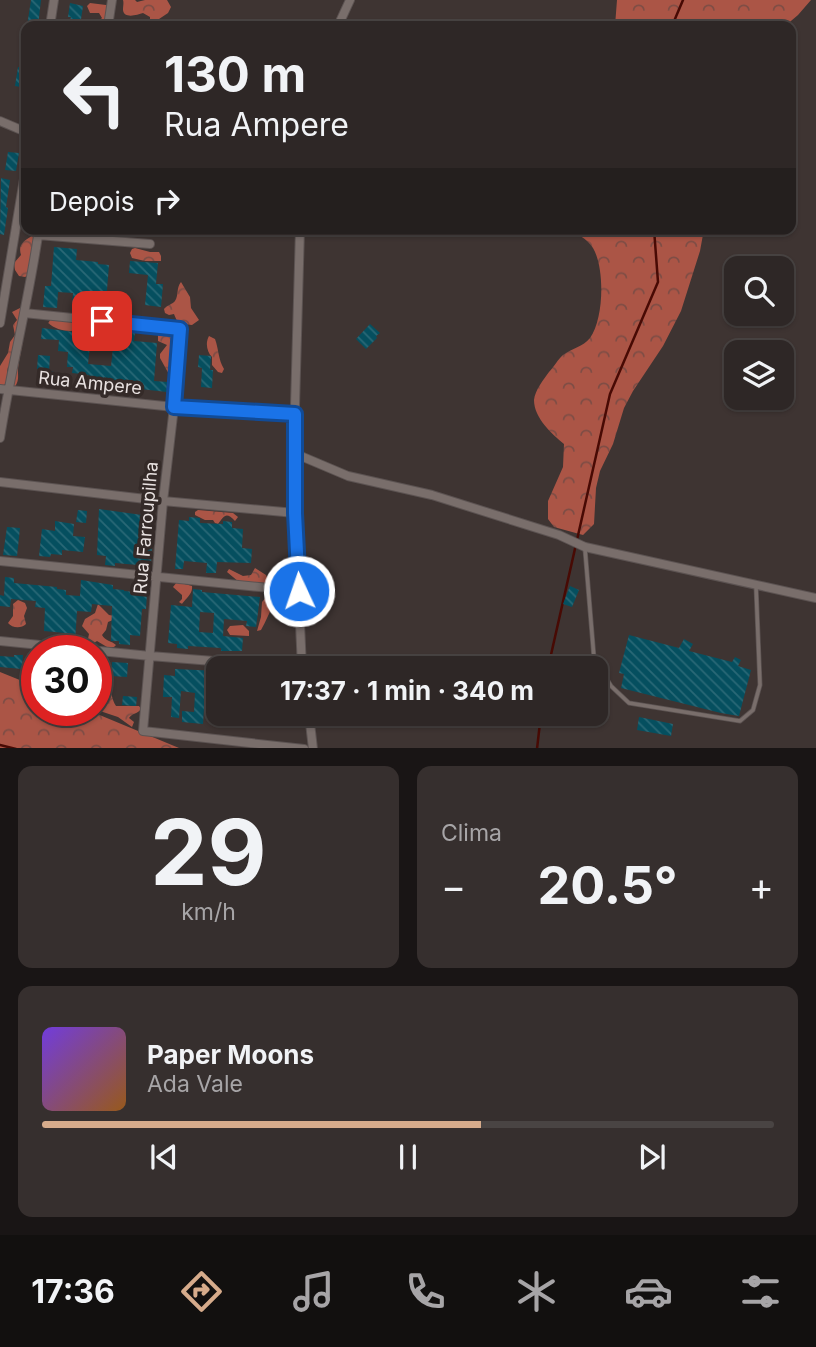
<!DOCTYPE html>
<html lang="pt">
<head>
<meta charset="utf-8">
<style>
	:root { --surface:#2e2726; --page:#362f2e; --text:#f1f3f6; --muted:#a7a5a7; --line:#494443; --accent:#d6ab8b }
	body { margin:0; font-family:Inter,sans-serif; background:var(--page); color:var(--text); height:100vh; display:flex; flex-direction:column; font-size:26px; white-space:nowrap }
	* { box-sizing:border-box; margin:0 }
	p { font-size:23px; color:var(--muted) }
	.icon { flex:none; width:38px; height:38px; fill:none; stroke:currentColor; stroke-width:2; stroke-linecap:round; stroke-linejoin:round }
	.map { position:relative; height:748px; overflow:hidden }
	.panel { display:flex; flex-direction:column; gap:18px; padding:18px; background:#191515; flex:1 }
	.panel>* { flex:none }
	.guide { position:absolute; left:21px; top:21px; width:775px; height:214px; border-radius:14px; box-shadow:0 2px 5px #0004,0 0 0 2px var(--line); background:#2e2726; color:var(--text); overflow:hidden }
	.buttons { position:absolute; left:724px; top:256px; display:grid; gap:14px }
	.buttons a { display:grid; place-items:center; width:70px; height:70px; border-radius:14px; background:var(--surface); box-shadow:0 2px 5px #0004,0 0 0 2px var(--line); font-size:35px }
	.speed { position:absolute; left:21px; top:635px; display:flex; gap:14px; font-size:35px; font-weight:700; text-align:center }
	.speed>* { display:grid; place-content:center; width:91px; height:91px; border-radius:50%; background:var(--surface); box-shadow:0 2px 5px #0004,0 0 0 2px var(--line); line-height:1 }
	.speed .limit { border:10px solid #d22; background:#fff; color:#111 }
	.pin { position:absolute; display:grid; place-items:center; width:60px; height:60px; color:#fff; margin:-30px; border-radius:14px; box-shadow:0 4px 10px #0006 }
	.me { position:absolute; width:77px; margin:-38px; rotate:357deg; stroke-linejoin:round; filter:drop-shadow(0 0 5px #0008) }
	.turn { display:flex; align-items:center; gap:24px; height:147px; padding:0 28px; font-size:32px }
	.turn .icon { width:91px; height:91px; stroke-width:2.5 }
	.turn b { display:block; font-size:49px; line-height:60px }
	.then { display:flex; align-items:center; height:66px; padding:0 28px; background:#0003; gap:14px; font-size:26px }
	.big { font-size:52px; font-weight:700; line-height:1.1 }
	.panel .card { flex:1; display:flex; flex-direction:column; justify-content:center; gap:10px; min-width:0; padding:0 24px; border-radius:14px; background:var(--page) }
	.panel .dial { align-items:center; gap:0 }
	.dial b { font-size:91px; line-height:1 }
	.song { display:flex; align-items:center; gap:21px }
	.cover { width:84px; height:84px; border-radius:10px; background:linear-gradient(135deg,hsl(260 70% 55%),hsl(30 70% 35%)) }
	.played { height:7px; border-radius:4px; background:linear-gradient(90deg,var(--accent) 60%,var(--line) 60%) }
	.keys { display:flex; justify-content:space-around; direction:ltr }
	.heat { display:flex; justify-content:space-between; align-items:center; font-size:38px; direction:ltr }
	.panel .tiles { flex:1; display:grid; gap:18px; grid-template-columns:1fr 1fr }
	.card:last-child { grid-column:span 2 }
	.trip { position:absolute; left:206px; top:656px; width:402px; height:70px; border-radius:14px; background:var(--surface); box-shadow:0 2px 5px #0004,0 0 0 2px var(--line); font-weight:700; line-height:70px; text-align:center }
	.dock { display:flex; height:112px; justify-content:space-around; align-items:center; background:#12100f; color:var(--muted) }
	.dock .icon { width:49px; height:49px }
	.dock .active { color:var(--accent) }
	.dock b { font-size:32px; color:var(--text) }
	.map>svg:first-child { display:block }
	.forest { fill:url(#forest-crowns) }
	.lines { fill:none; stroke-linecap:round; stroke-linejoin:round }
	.stream { stroke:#480a04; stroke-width:2.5 }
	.building { fill:url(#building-back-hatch); fill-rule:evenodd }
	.lane-casing { stroke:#5c5352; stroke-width:5 }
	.street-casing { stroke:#5c5352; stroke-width:10 }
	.lane { stroke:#796e6b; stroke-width:3.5 }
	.street { stroke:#796e6b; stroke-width:8 }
	.route-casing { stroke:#114b97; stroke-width:18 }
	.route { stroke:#1a73e8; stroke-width:12 }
	.labels { text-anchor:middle; stroke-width:7; stroke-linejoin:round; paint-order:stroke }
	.street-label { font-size:18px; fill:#e9e2e1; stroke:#342a28 }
</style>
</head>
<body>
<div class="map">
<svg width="816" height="749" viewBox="0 0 816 749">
	<defs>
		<pattern id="forest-crowns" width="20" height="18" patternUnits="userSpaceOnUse" patternTransform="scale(1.75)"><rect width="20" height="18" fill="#ab5546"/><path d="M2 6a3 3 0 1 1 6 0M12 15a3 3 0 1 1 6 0" fill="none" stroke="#7e4d45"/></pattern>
		<pattern id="building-back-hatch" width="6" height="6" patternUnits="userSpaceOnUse" patternTransform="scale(1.75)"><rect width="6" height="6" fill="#054f5f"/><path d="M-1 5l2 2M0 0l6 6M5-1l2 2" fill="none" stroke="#296876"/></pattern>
	</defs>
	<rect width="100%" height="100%" fill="#3e3432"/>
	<path class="forest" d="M123,0H135L137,2L145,0H167L171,7L168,13L159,19V26H150V17L143,13C137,15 124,19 123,10C123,6 124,3 123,0Z
		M617,0H811L798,15L785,26H615Z
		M90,3L106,5L111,8L109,26H98V22L102,18L99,13H90L87,6Z
		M567,229H704L700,251L681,311L663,346L633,391L624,408L613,444L600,471L596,488L594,524L583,535L554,527L548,519V501L563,467L564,444C552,434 534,418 534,400C535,390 544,379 549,372C554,367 558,359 563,355C572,348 583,347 590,338C604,319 605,268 593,248C587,239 577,233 567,229Z
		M32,236L35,238L30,258L33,267L29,275L25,277L19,276L15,270L14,263L21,255C18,245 23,241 32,236Z
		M135,248L150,252H159L161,256V261H145L132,258L130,253L132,249Z
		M181,282L190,297L191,308L199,320L192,325C180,323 179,327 174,314L169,315L165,313L164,309C167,305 173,304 175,301C179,295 176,288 181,282Z
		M22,307C22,316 24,327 23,336C23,347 18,361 18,371C18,378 19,381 14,388H12L7,367L8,389L0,387V366L8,353L10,342L15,335L13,325L17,320L12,312Z
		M52,318H60L67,322L76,319L80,321L82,325L81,329C71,333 57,331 48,323Z
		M162,330L173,332L176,335L178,343L174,352L175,374L170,376L160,358V354L167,345L158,341V335Z
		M209,336L215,339C219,350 218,359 224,369L222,373L218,372L212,365V357C207,352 205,343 209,336Z
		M198,510L233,513L238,517L235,521C226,511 224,516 218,524L215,523L213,520H205L195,515V512Z
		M255,568L266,575L268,580L264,584L239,582L227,572L229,569L243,576L251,575Z
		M177,582L192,586C193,594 186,598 182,604L179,602L182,599V595L173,587Z
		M267,596L270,597L274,604C269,613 266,621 261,630L257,631L261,617L262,602Z
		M18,600L25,603L27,608L24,616L26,624C21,629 12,628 8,623L13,616V604Z
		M98,604L109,615L120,617L108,622L106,630L102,635C105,641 112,641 116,645L114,647H107L97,641L91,645L87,644L89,634L82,626L85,619L95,613Z
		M243,625L249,631V636L230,635L227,630L230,626Z
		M96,669C113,676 108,693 116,706H139L141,709C138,714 132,713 129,718L134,722L132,727L118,717L100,711L96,707Z
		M0,672L37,687V710L90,711L179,748H0Z"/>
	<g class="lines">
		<path class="stream" d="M672,26L683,0
			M548,668L610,394L658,282L654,229
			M0,745L16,749
			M537,749L541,714"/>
	</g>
	<path class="building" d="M31,0H41L38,26H27Z
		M70,3L83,6L80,26H68L71,17H68Z
		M18,67L26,69V88L15,86Z
		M8,152L19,153L16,171L5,170Z
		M1,178L10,180L6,207L8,208L4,235L0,234Z
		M54,247L77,249L76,260L98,262V264L109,265L106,302L94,300L93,308L83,307L84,304L72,303L73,293L58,292L57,308L43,307L45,286H51Z
		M130,261L158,263L156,284H163L161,307L145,305L148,275L129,273Z
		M370,324L380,333L376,336L377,338L366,349L356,339Z
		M83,327H92L91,335L125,338V332L135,333L134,341L157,343L154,381L168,382L167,392L131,388V391L121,390L122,386L99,384L98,389H88L89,375L72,373L73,367H67L68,352L58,351L59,340L41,339L42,328L82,333ZM90,346L113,348L111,366L88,364Z
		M38,355L50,356L49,371L54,372L53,383L38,382L39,369H37Z
		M199,355L211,356L210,370H213L212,388L201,387L202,368L198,367Z
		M99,509L142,515L141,524L153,526L151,564L138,563V565L115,563V566L105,565L106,556L97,555Z
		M78,510L87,511L86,523L76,522Z
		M189,517L200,518V523L223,524V521L232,522V528L243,529L242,548L252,549L251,563L217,562L216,573H206L207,563L184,561L183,569H175L179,520L189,521Z
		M55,521L74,524L73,536L85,537L83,552L62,550V555L51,554L50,557L39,556L42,529L55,531Z
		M7,527L20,528L17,556L3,555Z
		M5,577L14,578V583L57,587V589L66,590V595L80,596L81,580L113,585V589L124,590V591L147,593L146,609H142L140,636L130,635V645L119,644V641H111L112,606L92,604L91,612L77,611L75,642L65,641V633L44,631L45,608L35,607L36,601L11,599L10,607L0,606V595L4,596Z
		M570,586L579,590L572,607L563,604Z
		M193,589L202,590V592L260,597L256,627L246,626L247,621L224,619L223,636L243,638L242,651H221V648L188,646V649L177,648V644L168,643L171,605L192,607ZM200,612L214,613L213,633L199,632Z
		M629,635L679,648L684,639L693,644L689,651L732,662L735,657L741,660L738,666L751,670L739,716L721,713L621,688L624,674L619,673Z
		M14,655H23L22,669L0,667V656L14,657Z
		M112,662L128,663L127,677L111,676Z
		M175,669L219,671V694L205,693L203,724L182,722V711L194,712L195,693L181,691L179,718L171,717L172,697H163L164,675L175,676Z
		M123,696L137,697L136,706L122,705Z
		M639,717L673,724L671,736L637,730Z"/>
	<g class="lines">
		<g class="lane-casing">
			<path id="lane" d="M585,549L594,658L611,686L629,703L740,721L753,710L760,685L756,586"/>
		</g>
		<g class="street-casing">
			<path id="street" d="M50,26L54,0
				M108,26L112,0
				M338,26L350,0
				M0,121L26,132
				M300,229L295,406L296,454L295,513L302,668
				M38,235L150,244
				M24,313L180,329L174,407L163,501L143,731L304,749
				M0,323L26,167
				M0,389L174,407L295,414
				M0,438C11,368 29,300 39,229
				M296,454L348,476L432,495L559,535L585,547L816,598
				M0,482L163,501L295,513
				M0,561L299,591
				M0,641L150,656L302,668
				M309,714L313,749"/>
		</g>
		<use href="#lane" class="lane"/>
		<use href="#street" class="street"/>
	</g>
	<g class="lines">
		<g class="route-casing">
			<path id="route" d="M102,321L180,329L174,407L295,414V513L299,591"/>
		</g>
		<use href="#route" class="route"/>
	</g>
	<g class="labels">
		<g class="street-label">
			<text transform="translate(90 383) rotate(6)" y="6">Rua Ampere</text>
			<text transform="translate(146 528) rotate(-85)" y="6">Rua Farroupilha</text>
		</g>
	</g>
</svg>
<div class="buttons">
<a><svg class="icon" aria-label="search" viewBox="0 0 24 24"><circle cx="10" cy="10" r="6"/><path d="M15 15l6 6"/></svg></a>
<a><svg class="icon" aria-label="layers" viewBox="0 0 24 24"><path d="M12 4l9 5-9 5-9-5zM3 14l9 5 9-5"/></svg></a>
</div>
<div class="speed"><div class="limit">30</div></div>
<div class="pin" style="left:102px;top:321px;background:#d93025"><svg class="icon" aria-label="arrive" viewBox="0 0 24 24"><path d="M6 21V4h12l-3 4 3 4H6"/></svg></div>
<svg class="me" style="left:299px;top:591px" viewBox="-20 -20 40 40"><circle r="17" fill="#1a73e8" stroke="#fff" stroke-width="3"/><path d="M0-11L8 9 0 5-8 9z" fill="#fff"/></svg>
<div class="trip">17:37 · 1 min · 340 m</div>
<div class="guide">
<div class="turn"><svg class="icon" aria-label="left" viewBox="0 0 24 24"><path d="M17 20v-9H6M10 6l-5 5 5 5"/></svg><div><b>130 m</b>Rua Ampere</div></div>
<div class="then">Depois<svg class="icon" aria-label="right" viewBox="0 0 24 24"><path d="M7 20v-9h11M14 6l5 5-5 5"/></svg></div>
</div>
</div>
<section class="panel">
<div class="tiles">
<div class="card dial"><b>29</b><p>km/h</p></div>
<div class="card"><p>Clima</p>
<div class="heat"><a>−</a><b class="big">20.5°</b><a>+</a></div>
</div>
<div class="card">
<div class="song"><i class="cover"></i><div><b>Paper Moons</b><p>Ada Vale</p></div></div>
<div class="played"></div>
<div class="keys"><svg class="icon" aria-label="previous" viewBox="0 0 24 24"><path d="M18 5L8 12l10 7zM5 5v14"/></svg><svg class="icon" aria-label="pause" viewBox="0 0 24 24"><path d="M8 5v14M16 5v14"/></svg><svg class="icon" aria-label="next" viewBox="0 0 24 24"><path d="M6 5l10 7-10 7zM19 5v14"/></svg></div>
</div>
</div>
</section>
<nav class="dock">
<b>17:36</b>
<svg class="icon active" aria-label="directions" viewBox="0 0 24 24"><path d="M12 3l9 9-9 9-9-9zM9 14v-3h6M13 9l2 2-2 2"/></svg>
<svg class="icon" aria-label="music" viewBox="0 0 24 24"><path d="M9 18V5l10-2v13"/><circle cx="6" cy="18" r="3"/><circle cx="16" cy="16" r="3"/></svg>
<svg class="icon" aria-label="phone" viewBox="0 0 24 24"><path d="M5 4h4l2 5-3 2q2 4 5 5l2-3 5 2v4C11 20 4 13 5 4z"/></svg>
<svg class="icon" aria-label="climate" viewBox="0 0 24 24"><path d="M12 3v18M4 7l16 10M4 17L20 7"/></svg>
<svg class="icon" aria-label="car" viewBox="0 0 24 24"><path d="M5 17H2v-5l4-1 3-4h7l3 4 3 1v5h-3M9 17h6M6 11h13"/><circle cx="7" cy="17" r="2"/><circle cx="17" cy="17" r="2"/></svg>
<svg class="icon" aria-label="filters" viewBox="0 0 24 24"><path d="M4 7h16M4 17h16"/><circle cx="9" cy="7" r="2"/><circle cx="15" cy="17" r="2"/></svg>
</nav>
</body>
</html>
